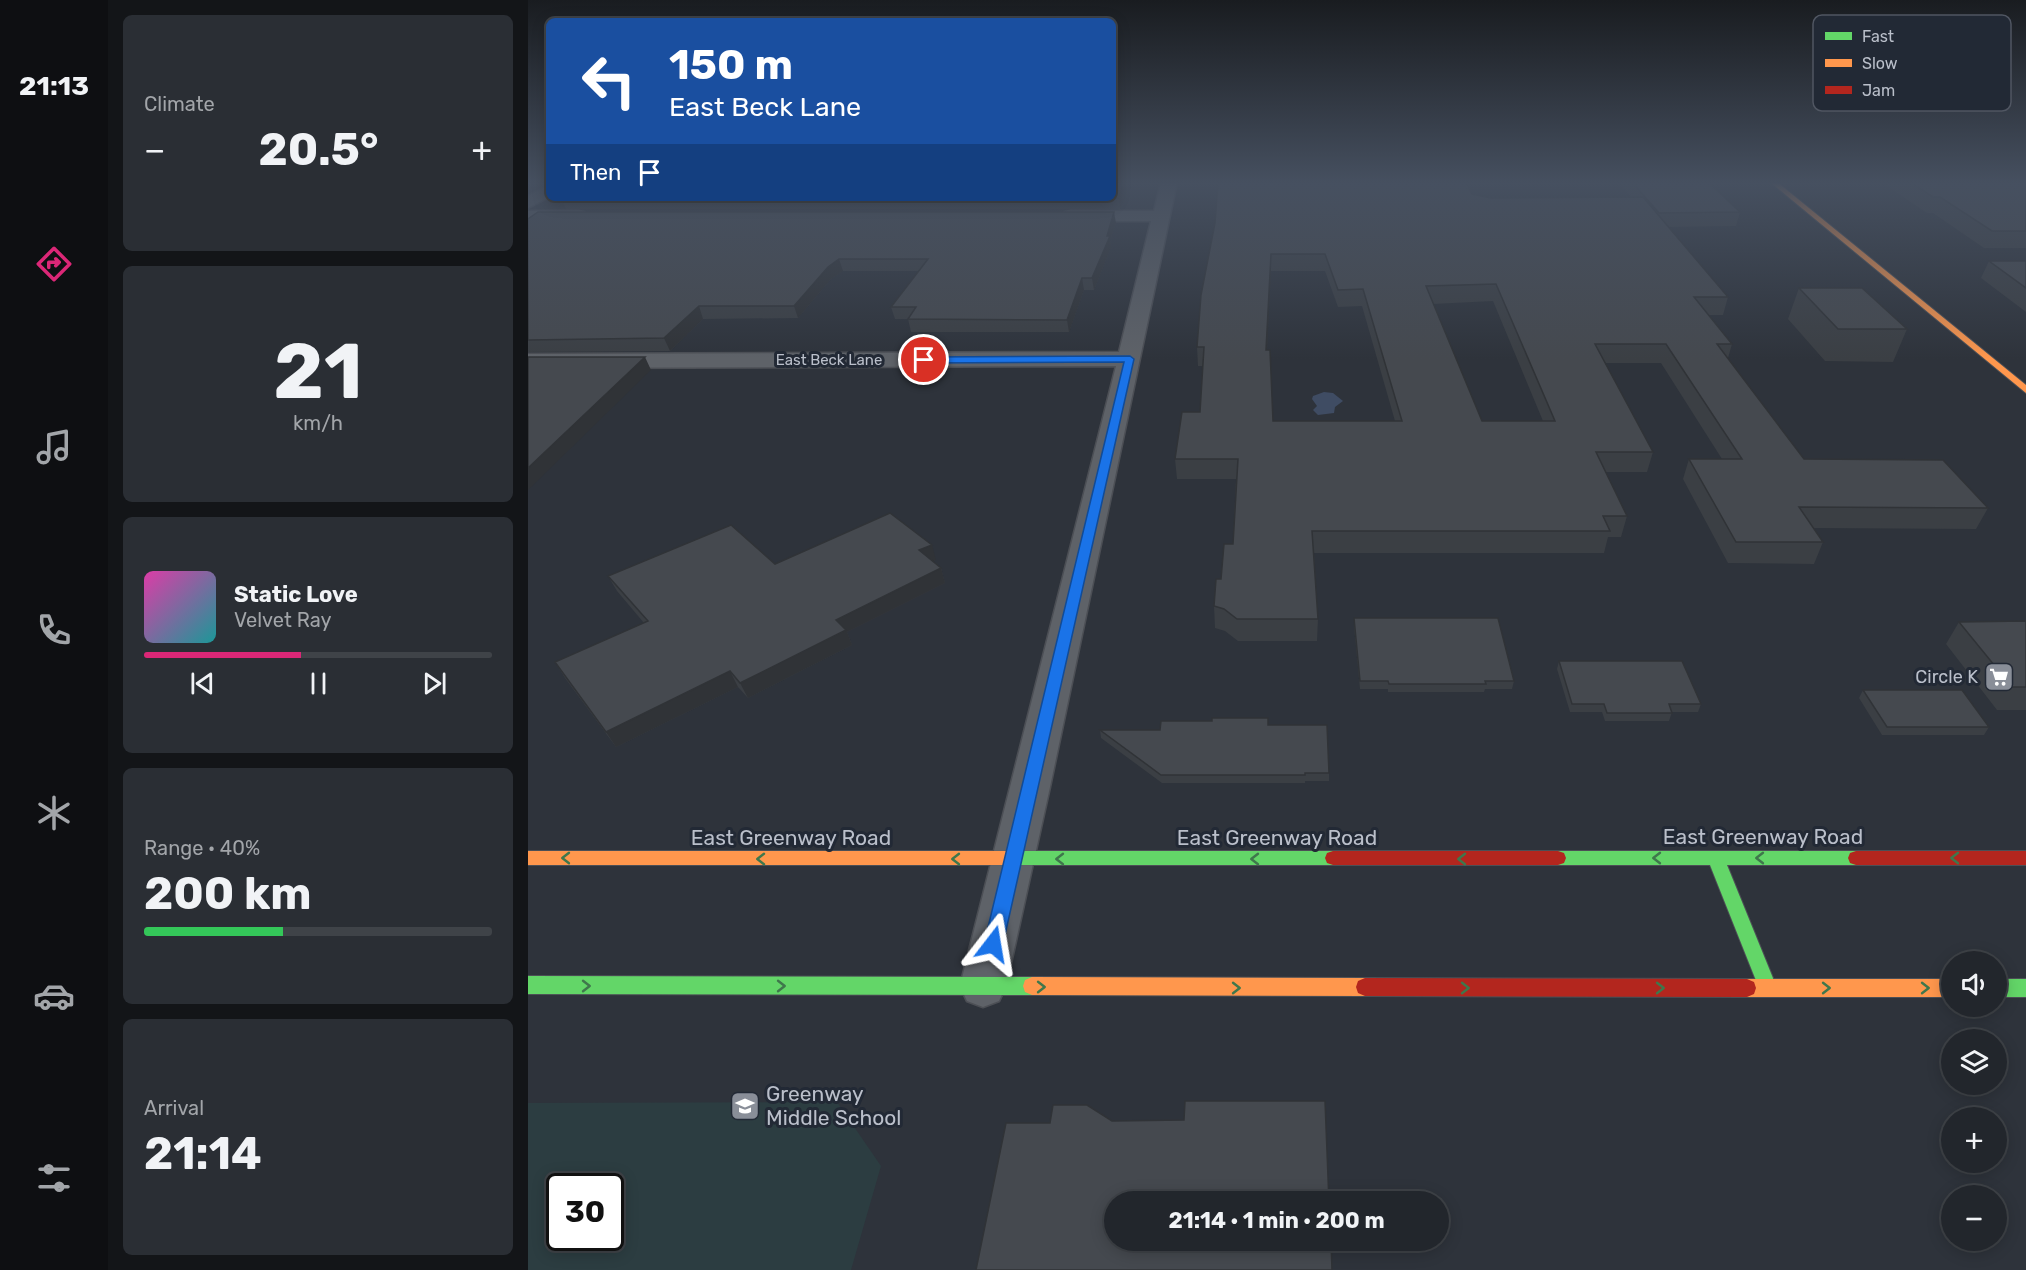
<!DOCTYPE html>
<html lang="en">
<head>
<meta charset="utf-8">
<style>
	:root { --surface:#22262c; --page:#2a2e34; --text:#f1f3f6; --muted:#a2a5a9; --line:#3f4348; --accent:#db2777 }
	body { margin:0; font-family:Rubik,sans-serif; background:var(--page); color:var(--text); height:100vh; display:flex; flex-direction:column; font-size:22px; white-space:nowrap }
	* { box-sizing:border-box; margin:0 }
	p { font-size:20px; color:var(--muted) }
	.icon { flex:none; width:33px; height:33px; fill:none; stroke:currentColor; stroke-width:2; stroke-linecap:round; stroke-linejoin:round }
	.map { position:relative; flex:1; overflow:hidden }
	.side { display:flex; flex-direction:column; gap:15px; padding:15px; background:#131518; width:420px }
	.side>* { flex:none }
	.guide { position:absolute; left:18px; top:18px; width:570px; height:183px; border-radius:9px; box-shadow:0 3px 15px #0003,0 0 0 2px var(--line); background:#1a4fa0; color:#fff; overflow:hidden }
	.fabs { position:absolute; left:1413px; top:951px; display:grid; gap:12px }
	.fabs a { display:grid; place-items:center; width:66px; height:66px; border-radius:50%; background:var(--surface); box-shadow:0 3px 15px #0003,0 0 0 2px var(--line); font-size:30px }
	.speed { position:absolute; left:18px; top:1173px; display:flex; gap:12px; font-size:30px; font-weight:700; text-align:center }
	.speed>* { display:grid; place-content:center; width:78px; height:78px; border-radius:50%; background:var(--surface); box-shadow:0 3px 15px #0003,0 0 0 2px var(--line); line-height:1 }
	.speed .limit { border:3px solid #111; border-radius:9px; background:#fff; color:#111 }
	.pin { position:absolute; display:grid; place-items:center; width:51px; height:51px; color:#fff; margin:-26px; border:3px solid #fff; border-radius:50%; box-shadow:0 2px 6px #0007 }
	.me { position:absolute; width:66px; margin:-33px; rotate:14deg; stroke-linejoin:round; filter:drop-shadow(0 0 4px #0008) }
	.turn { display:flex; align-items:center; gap:21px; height:126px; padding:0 24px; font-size:27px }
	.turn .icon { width:78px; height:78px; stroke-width:2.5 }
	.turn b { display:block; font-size:42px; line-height:51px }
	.then { display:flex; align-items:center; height:57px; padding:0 24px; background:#0003; gap:12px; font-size:22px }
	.big { font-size:45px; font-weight:700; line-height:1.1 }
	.side .widget { flex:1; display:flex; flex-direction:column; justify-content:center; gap:9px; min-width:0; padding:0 21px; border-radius:9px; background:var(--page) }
	.side .dial { align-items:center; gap:0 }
	.dial b { font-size:78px; line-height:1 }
	.song { display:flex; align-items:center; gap:18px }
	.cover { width:72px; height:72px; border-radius:9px; background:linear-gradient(135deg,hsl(320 70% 55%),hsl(180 70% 35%)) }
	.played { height:6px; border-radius:3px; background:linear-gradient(90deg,var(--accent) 45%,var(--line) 45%) }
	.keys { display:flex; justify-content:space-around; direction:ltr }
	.heat { display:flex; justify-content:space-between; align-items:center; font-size:33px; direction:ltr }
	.charge { height:9px; border-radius:4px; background:linear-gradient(90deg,#34c759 40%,var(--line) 0) }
	.trip { position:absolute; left:576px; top:1191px; width:345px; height:60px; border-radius:30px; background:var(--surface); box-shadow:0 3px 15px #0003,0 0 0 2px var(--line); font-weight:700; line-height:60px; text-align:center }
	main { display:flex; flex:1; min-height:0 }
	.menu { display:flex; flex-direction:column; width:108px; justify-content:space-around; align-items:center; background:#0e0f12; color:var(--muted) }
	.menu .icon { width:42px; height:42px }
	.menu .on { color:var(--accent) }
	.menu b { font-size:27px; color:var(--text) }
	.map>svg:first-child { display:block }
	.green { fill:#2c3d41; fill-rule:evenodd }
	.water { fill:#3f4c63 }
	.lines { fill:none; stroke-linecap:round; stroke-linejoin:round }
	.street-casing { stroke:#4c4f55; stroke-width:3 }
	.fast-casing { stroke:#4c4f55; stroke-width:2 }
	.slow-casing { stroke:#4c4f55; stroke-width:2 }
	.jam-casing { stroke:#4c4f55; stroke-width:2 }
	.street { fill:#5e6268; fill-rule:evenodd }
	.fast { fill:#63d668; fill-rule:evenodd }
	.slow { fill:#ff974d; fill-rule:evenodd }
	.jam { fill:#b3261e; fill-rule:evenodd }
	.wall { fill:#3b3f44; fill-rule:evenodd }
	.shaded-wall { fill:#303337 }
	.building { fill:#45494f; stroke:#303337; stroke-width:1.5; fill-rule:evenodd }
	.oneway { stroke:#3f774c }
	.route { fill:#1a73e8; stroke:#114b97; stroke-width:1.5 }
	.labels { text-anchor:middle; stroke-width:6; stroke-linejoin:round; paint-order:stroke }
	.far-street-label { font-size:15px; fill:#babfca; stroke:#222935 }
	.poi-label { font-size:18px; fill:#babfca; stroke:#222935; text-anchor:end }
	.near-street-label { font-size:21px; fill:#babfca; stroke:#222935 }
	.near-poi-label { font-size:21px; fill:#babfca; stroke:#222935; text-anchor:start }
	.key { fill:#222935; stroke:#505662; stroke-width:1.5 }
	.key-label { font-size:16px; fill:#babfca }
</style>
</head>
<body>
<main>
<nav class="menu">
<b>21:13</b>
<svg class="icon on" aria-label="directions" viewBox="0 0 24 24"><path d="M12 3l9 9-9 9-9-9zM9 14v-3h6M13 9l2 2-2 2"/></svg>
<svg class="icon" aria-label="music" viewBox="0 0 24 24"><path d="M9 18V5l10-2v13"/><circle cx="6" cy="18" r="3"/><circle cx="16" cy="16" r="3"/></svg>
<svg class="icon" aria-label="phone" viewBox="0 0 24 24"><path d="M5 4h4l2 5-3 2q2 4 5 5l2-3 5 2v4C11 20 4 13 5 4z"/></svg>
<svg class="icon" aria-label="climate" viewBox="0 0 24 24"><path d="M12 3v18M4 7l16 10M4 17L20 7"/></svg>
<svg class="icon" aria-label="car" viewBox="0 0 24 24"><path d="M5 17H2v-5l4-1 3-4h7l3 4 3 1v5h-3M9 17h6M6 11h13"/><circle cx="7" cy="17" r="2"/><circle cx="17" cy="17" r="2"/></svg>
<svg class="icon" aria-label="filters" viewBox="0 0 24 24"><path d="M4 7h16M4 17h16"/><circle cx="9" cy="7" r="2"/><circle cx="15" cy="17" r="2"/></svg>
</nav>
<section class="side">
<div class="widget"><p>Climate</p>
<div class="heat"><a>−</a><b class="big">20.5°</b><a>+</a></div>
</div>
<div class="widget dial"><b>21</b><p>km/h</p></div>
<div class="widget">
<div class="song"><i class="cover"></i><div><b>Static Love</b><p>Velvet Ray</p></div></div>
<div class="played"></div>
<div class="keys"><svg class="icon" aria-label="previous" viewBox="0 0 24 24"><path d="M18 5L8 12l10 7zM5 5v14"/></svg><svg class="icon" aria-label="pause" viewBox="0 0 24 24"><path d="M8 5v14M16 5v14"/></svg><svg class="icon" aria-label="next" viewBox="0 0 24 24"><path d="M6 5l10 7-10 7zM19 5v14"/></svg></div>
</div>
<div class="widget"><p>Range · 40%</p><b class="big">200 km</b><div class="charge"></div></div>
<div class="widget"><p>Arrival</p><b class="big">21:14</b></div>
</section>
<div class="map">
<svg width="1498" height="1270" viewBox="0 0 1498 1270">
	<rect width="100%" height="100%" fill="#2e333b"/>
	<path class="green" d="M309,1102L353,1166L323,1270H0V1103ZM32,1186H82V1238H32Z"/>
	<path class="water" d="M796,392L805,393L815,401L807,407L806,413L790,415L785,410L789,406L784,399L785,396Z"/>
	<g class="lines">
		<g class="street-casing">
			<path id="street" d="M633,182H649L522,787L478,986L471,1001L455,1007L439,1001L432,986L588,366L0,368V354L591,352L623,221H543L537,220L534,216L537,212L543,211H626Z
				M21,185V197L0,208V196Z
				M0,211H50L56,212L59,216L56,220L50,221H0Z"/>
		</g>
		<g class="fast-casing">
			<path id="fast" d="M485,851H805L811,853L813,858L811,863L805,865H485L479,863L477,858L479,853Z
				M1030,851H1328L1334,853L1336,858L1334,863L1328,865H1199L1249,988L1247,994L1240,997L1233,994L1231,988L1182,865H1030L1024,863L1022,858L1024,853Z
				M0,976L504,977L511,980L513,986L511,992L504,995L0,994Z
				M1468,979H1498V997H1468Z"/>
		</g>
		<g class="slow-casing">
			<path id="slow" d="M1242,182H1249L1498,385V393Z
				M0,851H485L491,853L493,858L491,863L485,865H0Z
				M504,977L837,978L844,981L846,987L844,993L837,996L504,995L497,992L495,986L497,980Z
				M1219,979H1424V997H1219L1212,994L1210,988L1212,982Z"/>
		</g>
		<g class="jam-casing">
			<path id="jam" d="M805,851H1030L1036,853L1038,858L1036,863L1030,865H805L799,863L797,858L799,853Z
				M1328,851H1498V865H1328L1322,863L1320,858L1322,853Z
				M837,978L1219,979L1226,982L1228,988L1226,994L1219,997L837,996L830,993L828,987L830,981Z"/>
		</g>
		<use href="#street" class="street"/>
		<use href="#fast" class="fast"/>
		<use href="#slow" class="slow"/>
		<use href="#jam" class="jam"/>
	</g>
	<path class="wall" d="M585,182H599L600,185L592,209H38L33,198Z
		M1090,182H1180L1212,212L1208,226L1140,227L1200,297L1195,315H1180L1204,344L1200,358L1276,459L1460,508L1448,529L1286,528L1295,542L1286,564L1200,563L1155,479L1161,459H1194L1133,363H1077L1125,452L1119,472H1078L1099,516L1093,537H1080L1076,553H786L790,619L789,641H710L697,631L687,628L686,606L693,579L705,544L708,479H649L647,459L672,412L675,366H670L669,347L687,223L944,194L963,198L1103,197ZM743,271H797L810,307L834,306L867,421H745L739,350ZM965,301L1015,421H954L905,304Z
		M1353,182H1498V248H1456L1405,213H1399Z
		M0,219L588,223L582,240L583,247L566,290H556L541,332H383L380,319H367L363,307L391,271H315L303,279L270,318L175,319L142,351L0,352Z
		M1461,261H1498V312L1453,278Z
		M1271,288L1379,329L1365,362L1297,361L1260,319Z
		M408,560L405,561L413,568L417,583L319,632L324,645L220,698L210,687L88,747L37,678L27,662L116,623L89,591L80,576L247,564Z
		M826,618L986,681L984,689H957L956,692H860V689H832L826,626Z
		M1498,621V710H1469L1418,644L1431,622Z
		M1031,661L1173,704L1170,712H1144L1141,721H1077L1074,712H1042L1029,669Z
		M1335,690L1461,727L1456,735H1354L1331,698Z
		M740,725L801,773V781H777V783H634L573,738L572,730H632Z"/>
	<path class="shaded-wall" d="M596,182H599L600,185L592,209L591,198Z
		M586,212L588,223L582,240L583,247L566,290L564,278Z
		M743,254V271L738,368V350Z
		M311,259L315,271L303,279L270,318L266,306L300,267Z
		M554,278L556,290L541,332L539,320Z
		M171,306L175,319L142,351L136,338Z
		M117,357L123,370L0,490V468Z
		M404,545L408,560L395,566L391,550Z
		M413,568L417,583L319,632L324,645L220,698L212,683L308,620Z
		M202,671L210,687L88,747L78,732Z"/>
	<path class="building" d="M585,182H596L591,198H585Z
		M690,182H938L944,194L963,198L1115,197L1200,297H1166L1204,344H1189L1276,459L1415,460L1460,508L1271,507L1295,542H1208L1161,459H1214L1138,344H1067L1125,452H1068L1099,516H1075L1082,531H784L790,619H709L696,609L686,606L688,579H693L696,544H705L710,459H647L654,412H672L676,347H669L673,295L687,223ZM743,254H797L810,290L835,289L874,421H745L742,350H738ZM968,284L1027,421H954L898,286Z
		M1104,182H1180L1212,212L1131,213Z
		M1382,182H1498V231H1464L1412,197H1405Z
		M10,212H586L579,236H582L564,278H554L539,320L380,319L388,307H363L400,259H311L300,267L266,306H171L136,338L0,340V219Z
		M1461,261H1498V288Z
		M1271,288H1334L1379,329H1310Z
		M0,357H117L0,468Z
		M362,513L404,545L391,550L413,568L308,620L318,630L212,683L202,671L78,732L27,662L120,621L80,576L203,525L247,564Z
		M826,618H970L986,681H957L958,684H861L860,681H832Z
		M1498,621V687H1484L1431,622Z
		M1031,661H1154L1173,704H1141L1144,713H1079L1076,704H1044Z
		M1335,690H1434L1461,727H1359Z
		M684,718H740V725H799L801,773H777V775H633L572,730H632L633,721H684Z
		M657,1101H797L801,1202H586V1240H803L804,1270H448L478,1123H522L525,1105H559L584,1121L656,1120Z"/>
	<defs><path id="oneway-chevron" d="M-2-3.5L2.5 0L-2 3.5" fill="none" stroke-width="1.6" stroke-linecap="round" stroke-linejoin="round" transform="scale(1.5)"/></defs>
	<g class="oneway">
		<use href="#oneway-chevron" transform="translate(38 858) rotate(-180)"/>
		<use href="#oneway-chevron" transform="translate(1129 858) rotate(180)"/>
		<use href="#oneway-chevron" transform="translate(1232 858) rotate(180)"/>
		<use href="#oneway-chevron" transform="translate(1427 858) rotate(180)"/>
		<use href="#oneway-chevron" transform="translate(233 859) rotate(-180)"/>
		<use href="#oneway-chevron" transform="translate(428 859) rotate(-180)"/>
		<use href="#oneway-chevron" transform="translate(532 859) rotate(180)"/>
		<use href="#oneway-chevron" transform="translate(727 859) rotate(180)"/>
		<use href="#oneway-chevron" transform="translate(934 859) rotate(180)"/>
		<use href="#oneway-chevron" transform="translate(58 986)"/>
		<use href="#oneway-chevron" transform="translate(253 986)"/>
		<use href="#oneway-chevron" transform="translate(513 987)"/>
		<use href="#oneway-chevron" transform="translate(708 988)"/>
		<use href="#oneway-chevron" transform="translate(937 988)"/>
		<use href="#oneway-chevron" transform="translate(1132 988)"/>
		<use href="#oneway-chevron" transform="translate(1298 988)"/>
		<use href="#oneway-chevron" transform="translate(1397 988)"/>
	</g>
	<linearGradient id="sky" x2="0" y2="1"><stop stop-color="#191c20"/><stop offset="0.51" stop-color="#465060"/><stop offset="1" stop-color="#465060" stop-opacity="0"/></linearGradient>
	<rect width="1498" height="359" fill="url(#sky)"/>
	<path class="route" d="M602,356L606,359L475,944L472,950L465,952L459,950L456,944L596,362L396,363L391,360L396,357Z"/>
	<defs>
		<g id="supermarket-square" transform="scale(1.5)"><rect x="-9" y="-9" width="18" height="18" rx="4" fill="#898e98" stroke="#222935"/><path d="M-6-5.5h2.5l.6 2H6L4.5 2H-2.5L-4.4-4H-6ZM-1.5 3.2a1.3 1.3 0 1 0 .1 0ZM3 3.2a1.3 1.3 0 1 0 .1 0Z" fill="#fff"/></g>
		<g id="school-square" transform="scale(1.5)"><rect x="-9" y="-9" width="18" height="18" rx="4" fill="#898e98" stroke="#222935"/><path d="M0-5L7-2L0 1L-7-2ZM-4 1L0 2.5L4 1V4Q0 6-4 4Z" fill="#fff"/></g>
	</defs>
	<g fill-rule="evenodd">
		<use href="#supermarket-square" x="1471" y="677"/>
		<use href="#school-square" x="217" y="1106"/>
	</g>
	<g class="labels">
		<g class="far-street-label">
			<text x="301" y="365">East Beck Lane</text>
		</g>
		<g class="poi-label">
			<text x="1450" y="683">Circle K</text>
		</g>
		<g class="near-street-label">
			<text x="1235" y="844">East Greenway Road</text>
			<text x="263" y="845">East Greenway Road</text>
			<text x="749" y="845">East Greenway Road</text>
		</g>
		<g class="near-poi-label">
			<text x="238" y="1101">Greenway<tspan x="238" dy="24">Middle School</tspan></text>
		</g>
	</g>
	<rect x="1285" y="15" width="198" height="96" rx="9" class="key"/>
	<rect x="1297" y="32" width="27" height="8" fill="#63d668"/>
	<rect x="1297" y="59" width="27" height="8" fill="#ff974d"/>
	<rect x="1297" y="86" width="27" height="8" fill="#b3261e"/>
	<g class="key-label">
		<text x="1334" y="42">Fast</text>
		<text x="1334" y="69">Slow</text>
		<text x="1334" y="96">Jam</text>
	</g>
</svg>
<div class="fabs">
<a><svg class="icon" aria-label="sound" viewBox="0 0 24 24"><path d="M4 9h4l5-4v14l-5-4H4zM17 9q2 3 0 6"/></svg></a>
<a><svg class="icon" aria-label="layers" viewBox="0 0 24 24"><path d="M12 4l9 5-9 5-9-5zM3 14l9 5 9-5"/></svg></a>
<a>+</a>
<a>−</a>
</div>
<div class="speed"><div class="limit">30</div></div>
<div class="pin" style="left:396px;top:360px;background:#d93025"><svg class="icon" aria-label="arrive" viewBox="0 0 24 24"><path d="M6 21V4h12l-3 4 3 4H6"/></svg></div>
<svg class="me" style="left:465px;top:944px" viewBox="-20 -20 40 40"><path d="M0-17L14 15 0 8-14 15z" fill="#1a73e8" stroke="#fff" stroke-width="4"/></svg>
<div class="trip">21:14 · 1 min · 200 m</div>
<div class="guide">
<div class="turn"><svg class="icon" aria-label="left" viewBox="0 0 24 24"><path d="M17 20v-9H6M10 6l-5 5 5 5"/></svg><div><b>150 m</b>East Beck Lane</div></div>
<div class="then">Then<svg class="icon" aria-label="arrive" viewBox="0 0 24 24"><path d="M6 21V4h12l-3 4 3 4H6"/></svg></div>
</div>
</div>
</main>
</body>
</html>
